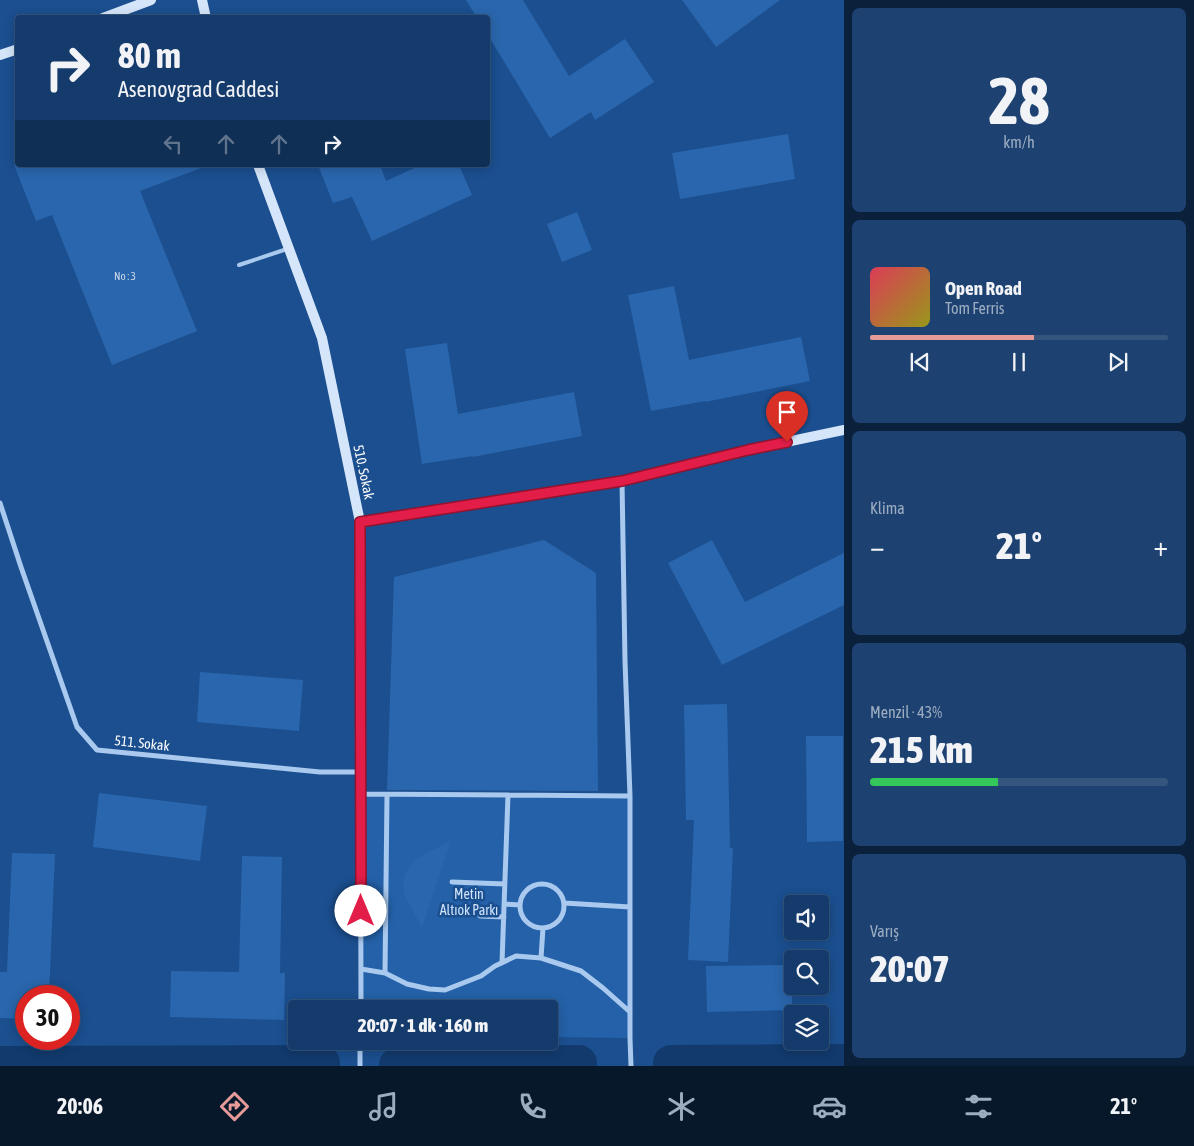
<!DOCTYPE html>
<html lang="tr">
<head>
<meta charset="utf-8">
<style>
	:root { --surface:#143b6b; --page:#1d4271; --text:#f1f3f6; --muted:#9dadc1; --line:#33557e; --accent:#e69b98 }
	body { margin:0; font-family:"Asap Condensed",sans-serif; background:var(--page); color:var(--text); height:100vh; display:flex; flex-direction:column; font-size:19px; white-space:nowrap }
	* { box-sizing:border-box; margin:0 }
	p { font-size:16px; color:var(--muted) }
	.icon { flex:none; width:28px; height:28px; fill:none; stroke:currentColor; stroke-width:2; stroke-linecap:round; stroke-linejoin:round }
	.map { position:relative; flex:1; overflow:hidden }
	.drawer { display:flex; flex-direction:column; gap:8px; padding:8px; background:#0b203b; width:350px }
	.drawer>* { flex:none }
	.guide { position:absolute; left:15px; top:15px; width:475px; height:152px; border-radius:5px; box-shadow:0 2px 12px #0003,0 0 0 1px var(--line); background:#143b6b; color:var(--text); overflow:hidden }
	.buttons { position:absolute; left:784px; top:895px; display:grid; gap:10px }
	.buttons a { display:grid; place-items:center; width:45px; height:45px; border-radius:5px; background:var(--surface); box-shadow:0 2px 12px #0003,0 0 0 1px var(--line); font-size:25px }
	.speed { position:absolute; left:15px; top:985px; display:flex; gap:10px; font-size:25px; font-weight:700; text-align:center }
	.speed>* { display:grid; place-content:center; width:65px; height:65px; border-radius:50%; background:var(--surface); box-shadow:0 2px 12px #0003,0 0 0 1px var(--line); line-height:1 }
	.speed .limit { border:8px solid #d22; background:#fff; color:#111 }
	.pin { position:absolute; display:grid; place-items:center; width:42px; height:42px; color:#fff; margin:-51px -21px; border-radius:50% 50% 50% 0; rotate:-45deg; box-shadow:0 0 5px #0007 }
	.pin .icon { rotate:45deg }
	.me { position:absolute; width:55px; margin:-28px; rotate:0deg; stroke-linejoin:round; filter:drop-shadow(0 0 4px #0008) }
	.turn { display:flex; align-items:center; gap:18px; height:105px; padding:0 20px; font-size:22px }
	.turn .icon { width:65px; height:65px; stroke-width:2.5 }
	.turn b { display:block; font-size:35px; line-height:42px }
	.lanes { display:flex; align-items:center; height:48px; padding:0 20px; background:#0003; justify-content:center; gap:25px; direction:ltr }
	.lanes .off { opacity:.35 }
	.big { font-size:38px; font-weight:800; line-height:1.1 }
	.drawer .widget { flex:1; display:flex; flex-direction:column; justify-content:center; gap:8px; min-width:0; padding:0 18px; border-radius:8px; background:var(--page) }
	.drawer .dial { align-items:center; gap:0 }
	.dial b { font-size:65px; line-height:1 }
	.song { display:flex; align-items:center; gap:15px }
	.cover { width:60px; height:60px; border-radius:8px; background:linear-gradient(135deg,hsl(350 70% 55%),hsl(60 70% 35%)) }
	.played { height:5px; border-radius:2px; background:linear-gradient(90deg,var(--accent) 55%,var(--line) 55%) }
	.keys { display:flex; justify-content:space-around; direction:ltr }
	.heat { display:flex; justify-content:space-between; align-items:center; font-size:28px; direction:ltr }
	.charge { height:8px; border-radius:4px; background:linear-gradient(90deg,#34c759 43%,var(--line) 0) }
	.trip { position:absolute; left:288px; top:1000px; width:270px; height:50px; border-radius:5px; background:var(--surface); box-shadow:0 2px 12px #0003,0 0 0 1px var(--line); font-weight:800; line-height:50px; text-align:center }
	.dock { display:flex; height:80px; justify-content:space-around; align-items:center; background:#08182b; color:var(--muted) }
	.dock .icon { width:35px; height:35px }
	.dock .current { color:var(--accent) }
	.dock b { font-size:22px; color:var(--text) }
	main { display:flex; flex:1; min-height:0 }
	.map>svg:first-child { display:block }
	.green { fill:#2461a8 }
	.lines { fill:none; stroke-linecap:round; stroke-linejoin:round }
	.canal { stroke:#123a6d; stroke-width:36 }
	.building { fill:#2a66ad }
	.lane { stroke:#a9c9ee; stroke-width:4 }
	.street { stroke:#a9c9ee; stroke-width:5 }
	.secondary { stroke:#d6e6fa; stroke-width:10 }
	.route-casing { stroke:#92132f; stroke-width:12 }
	.route { stroke:#e11d48; stroke-width:9 }
	.labels { text-anchor:middle; stroke-width:5; stroke-linejoin:round; paint-order:stroke }
	.number-label { font-size:11px; fill:#cad9ea }
	.street-label { font-size:14px; fill:#fff; stroke:#1b4f8f }
	.park-label { font-size:14px; fill:#cfe3fa; stroke:#1b4f8f }
</style>
</head>
<body>
<main>
<div class="map">
<svg width="844" height="1066" viewBox="0 0 844 1066">
	<rect width="100%" height="100%" fill="#1b4f8f"/>
	<path class="green" d="M361,794L630,796V1038L549,1037V1009H361Z"/>
	<g class="lines">
		<path class="canal" d="M671,1063L844,1062
			M0,1064L322,1063
			M397,1065L579,1063"/>
	</g>
	<path class="building" d="M466,0H523L569,76L625,39L654,82L595,120L591,112L550,138L488,35V18H477Z
		M682,0H780L716,47Z
		M788,134L795,179L680,199L672,153Z
		M14,165H201V168L140,191L197,331L112,365L52,215L36,221Z
		M318,165H380L386,181L421,165H459L472,195L372,241L352,197L333,203Z
		M577,212L592,250L562,262L547,224Z
		M674,286L689,360L801,337L810,381L705,402V401L651,411L628,295Z
		M447,343L458,414L574,392L582,436L473,457V456L422,464L405,349Z
		M544,540L596,573L598,791L387,790L394,577Z
		M712,540L745,602L844,553V605L722,665L668,563Z
		M200,672L303,680L299,731L197,722Z
		M727,704L730,848H733L728,962L688,960L694,820H686L684,705Z
		M806,736H843V841L807,842Z
		M99,793L207,806L200,861L93,847Z
		M451,840L422,928L405,896L403,886L405,875L410,865L418,858Z
		M12,853L55,854L49,996H26V1019L0,1018V972H7Z
		M242,856L282,857L280,973H285L284,1020L170,1017L171,971L239,972Z
		M792,965V1010L707,1012L706,966Z"/>
	<g class="lines">
		<path class="lane" d="M239,265L287,249"/>
		<path class="street" d="M622,481L625,661L630,796V1038L631,1066
			M0,503L21,567L77,727L97,750L320,772H360
			M360,522L361,1009
			M361,794L630,796
			M452,882L505,884
			M520 906a22 22 0 1 1 44 0a22 22 0 1 1-44 0Z
			M564,903L630,907
			M504,904L520,905
			M480,916L504,917
			M541,958L543,928
			M502,963L508,795
			M361,969L385,973L407,984L429,989L445,990L481,976L495,966L516,956L541,958L581,971L603,988L630,1012
			M385,973L387,795
			M360,1041V1066"/>
		<path class="secondary" d="M202,0L206,18
			M103,18L151,0
			M0,55L18,49
			M258,165L322,338L360,522L622,481L748,450L844,430"/>
	</g>
	<g class="lines">
		<g class="route-casing">
			<path id="route" d="M361,911L360,522L622,481L748,450L787,442"/>
		</g>
		<use href="#route" class="route"/>
	</g>
	<g class="labels">
		<g class="number-label">
			<text x="125" y="280">No : 3</text>
		</g>
		<g class="street-label">
			<text transform="translate(364 472) rotate(78)" y="5">510. Sokak</text>
			<text transform="translate(142 743) rotate(6)" y="5">511. Sokak</text>
		</g>
		<g class="park-label">
			<text x="469" y="899">Metin<tspan x="469" dy="16">Altıok Parkı</tspan></text>
		</g>
	</g>
</svg>
<div class="buttons">
<a><svg class="icon" aria-label="sound" viewBox="0 0 24 24"><path d="M4 9h4l5-4v14l-5-4H4zM17 9q2 3 0 6"/></svg></a>
<a><svg class="icon" aria-label="search" viewBox="0 0 24 24"><circle cx="10" cy="10" r="6"/><path d="M15 15l6 6"/></svg></a>
<a><svg class="icon" aria-label="layers" viewBox="0 0 24 24"><path d="M12 4l9 5-9 5-9-5zM3 14l9 5 9-5"/></svg></a>
</div>
<div class="speed"><div class="limit">30</div></div>
<div class="pin" style="left:787px;top:442px;background:#d93025"><svg class="icon" aria-label="arrive" viewBox="0 0 24 24"><path d="M6 21V4h12l-3 4 3 4H6"/></svg></div>
<svg class="me" style="left:361px;top:911px" viewBox="-20 -20 40 40"><circle r="19" fill="#fff"/><path d="M0-13L10 11 0 6-10 11z" fill="#e11d48"/></svg>
<div class="trip">20:07 · 1 dk · 160 m</div>
<div class="guide">
<div class="turn"><svg class="icon" aria-label="right" viewBox="0 0 24 24"><path d="M7 20v-9h11M14 6l5 5-5 5"/></svg><div><b>80 m</b>Asenovgrad Caddesi</div></div>
<div class="lanes"><svg class="icon off" aria-label="left" viewBox="0 0 24 24"><path d="M17 20v-9H6M10 6l-5 5 5 5"/></svg><svg class="icon off" aria-label="ahead" viewBox="0 0 24 24"><path d="M12 20V5M6 11l6-6 6 6"/></svg><svg class="icon off" aria-label="ahead" viewBox="0 0 24 24"><path d="M12 20V5M6 11l6-6 6 6"/></svg><svg class="icon" aria-label="right" viewBox="0 0 24 24"><path d="M7 20v-9h11M14 6l5 5-5 5"/></svg></div>
</div>
</div>
<section class="drawer">
<div class="widget dial"><b>28</b><p>km/h</p></div>
<div class="widget">
<div class="song"><i class="cover"></i><div><b>Open Road</b><p>Tom Ferris</p></div></div>
<div class="played"></div>
<div class="keys"><svg class="icon" aria-label="previous" viewBox="0 0 24 24"><path d="M18 5L8 12l10 7zM5 5v14"/></svg><svg class="icon" aria-label="pause" viewBox="0 0 24 24"><path d="M8 5v14M16 5v14"/></svg><svg class="icon" aria-label="next" viewBox="0 0 24 24"><path d="M6 5l10 7-10 7zM19 5v14"/></svg></div>
</div>
<div class="widget"><p>Klima</p>
<div class="heat"><a>−</a><b class="big">21°</b><a>+</a></div>
</div>
<div class="widget"><p>Menzil · 43%</p><b class="big">215 km</b><div class="charge"></div></div>
<div class="widget"><p>Varış</p><b class="big">20:07</b></div>
</section>
</main>
<nav class="dock">
<b>20:06</b>
<svg class="icon current" aria-label="directions" viewBox="0 0 24 24"><path d="M12 3l9 9-9 9-9-9zM9 14v-3h6M13 9l2 2-2 2"/></svg>
<svg class="icon" aria-label="music" viewBox="0 0 24 24"><path d="M9 18V5l10-2v13"/><circle cx="6" cy="18" r="3"/><circle cx="16" cy="16" r="3"/></svg>
<svg class="icon" aria-label="phone" viewBox="0 0 24 24"><path d="M5 4h4l2 5-3 2q2 4 5 5l2-3 5 2v4C11 20 4 13 5 4z"/></svg>
<svg class="icon" aria-label="climate" viewBox="0 0 24 24"><path d="M12 3v18M4 7l16 10M4 17L20 7"/></svg>
<svg class="icon" aria-label="car" viewBox="0 0 24 24"><path d="M5 17H2v-5l4-1 3-4h7l3 4 3 1v5h-3M9 17h6M6 11h13"/><circle cx="7" cy="17" r="2"/><circle cx="17" cy="17" r="2"/></svg>
<svg class="icon" aria-label="filters" viewBox="0 0 24 24"><path d="M4 7h16M4 17h16"/><circle cx="9" cy="7" r="2"/><circle cx="15" cy="17" r="2"/></svg>
<b>21°</b>
</nav>
</body>
</html>
